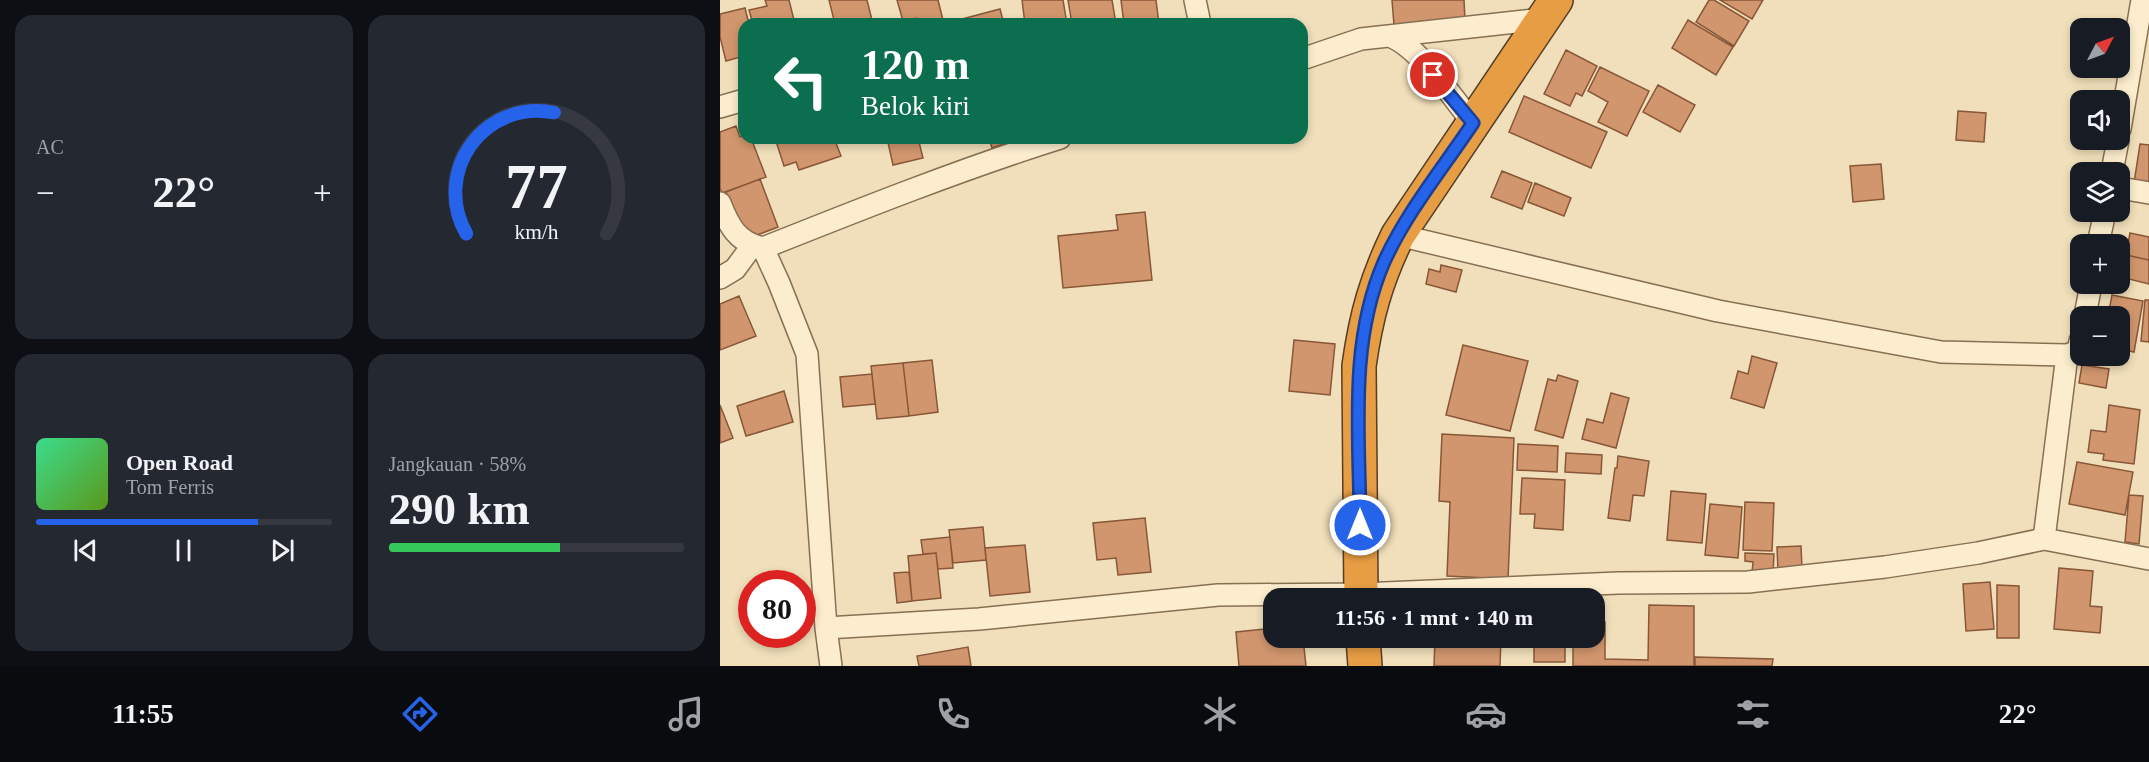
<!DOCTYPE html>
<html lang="id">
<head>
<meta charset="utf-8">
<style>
	:root { --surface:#171b24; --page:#242831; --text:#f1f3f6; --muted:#9ea1a6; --line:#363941; --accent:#2563eb }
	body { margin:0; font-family:Georgia,serif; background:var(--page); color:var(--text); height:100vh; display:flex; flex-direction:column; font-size:22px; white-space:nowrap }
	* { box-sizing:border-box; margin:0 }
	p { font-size:20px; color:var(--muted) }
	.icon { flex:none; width:33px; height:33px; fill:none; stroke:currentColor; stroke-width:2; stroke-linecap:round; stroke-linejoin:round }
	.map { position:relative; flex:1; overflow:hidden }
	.drawer { display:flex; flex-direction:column; gap:15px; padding:15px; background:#0d0f14; width:720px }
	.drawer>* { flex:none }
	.hud { position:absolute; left:18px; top:18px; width:570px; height:126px; border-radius:18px; box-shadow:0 3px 9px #0003; background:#0b6e4f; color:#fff; overflow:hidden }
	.needle { width:39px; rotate:49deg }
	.tools { position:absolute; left:1350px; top:18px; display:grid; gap:12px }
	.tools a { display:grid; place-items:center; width:60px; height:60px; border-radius:12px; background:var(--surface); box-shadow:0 3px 9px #0003; font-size:30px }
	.speed { position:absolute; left:18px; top:570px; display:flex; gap:12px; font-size:30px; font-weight:700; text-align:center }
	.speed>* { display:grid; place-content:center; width:78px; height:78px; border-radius:50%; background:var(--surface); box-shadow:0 3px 9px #0003; line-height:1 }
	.speed .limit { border:9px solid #d22; background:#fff; color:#111 }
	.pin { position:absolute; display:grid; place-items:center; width:51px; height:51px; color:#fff; margin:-26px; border:3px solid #fff; border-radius:50%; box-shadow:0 2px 6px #0007 }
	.me { position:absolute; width:66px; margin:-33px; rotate:0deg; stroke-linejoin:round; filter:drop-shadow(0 0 4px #0008) }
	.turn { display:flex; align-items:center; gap:21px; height:126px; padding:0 24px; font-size:27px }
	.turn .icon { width:78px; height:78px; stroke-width:2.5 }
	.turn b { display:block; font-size:42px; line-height:51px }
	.big { font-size:45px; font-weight:700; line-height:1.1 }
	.drawer .widget { flex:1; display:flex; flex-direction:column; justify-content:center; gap:9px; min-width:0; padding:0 21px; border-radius:18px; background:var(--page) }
	.drawer .dial { align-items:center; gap:0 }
	.dial svg { height:156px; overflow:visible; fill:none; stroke:var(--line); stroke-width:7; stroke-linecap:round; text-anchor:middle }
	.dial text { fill:var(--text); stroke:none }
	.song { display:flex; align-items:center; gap:18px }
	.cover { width:72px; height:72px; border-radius:9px; background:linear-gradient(135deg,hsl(150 70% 55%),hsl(90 70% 35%)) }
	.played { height:6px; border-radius:3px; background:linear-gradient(90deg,var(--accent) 75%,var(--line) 75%) }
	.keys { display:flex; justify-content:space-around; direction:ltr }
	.heat { display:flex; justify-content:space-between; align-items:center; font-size:33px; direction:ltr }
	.charge { height:9px; border-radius:4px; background:linear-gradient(90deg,#34c759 58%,var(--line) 0) }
	.drawer .tiles { flex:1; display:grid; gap:15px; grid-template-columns:repeat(2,1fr) }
	.trip { position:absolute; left:543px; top:588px; width:342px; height:60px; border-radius:18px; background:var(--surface); box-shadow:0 3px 9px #0003; font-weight:700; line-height:60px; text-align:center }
	.menu { display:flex; height:96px; justify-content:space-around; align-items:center; background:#090b0e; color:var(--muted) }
	.menu .icon { width:42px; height:42px }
	.menu .selected { color:var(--accent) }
	.menu b { font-size:27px; color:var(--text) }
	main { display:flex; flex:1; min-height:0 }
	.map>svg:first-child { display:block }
	.building { fill:#d1966d; stroke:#885738; stroke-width:1.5 }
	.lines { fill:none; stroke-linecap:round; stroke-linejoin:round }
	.street-casing { stroke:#886f54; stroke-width:24 }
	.highway-casing { stroke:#543d29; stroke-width:36 }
	.street { stroke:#fbedcd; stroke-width:21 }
	.highway { stroke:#e79d43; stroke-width:33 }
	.route-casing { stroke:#184099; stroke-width:15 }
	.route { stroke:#2563eb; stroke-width:10 }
</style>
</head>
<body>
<main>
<section class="drawer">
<div class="tiles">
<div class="widget"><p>AC</p>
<div class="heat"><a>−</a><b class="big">22°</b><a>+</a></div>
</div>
<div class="widget dial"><svg viewBox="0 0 100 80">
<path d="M14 69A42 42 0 1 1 86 69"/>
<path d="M14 69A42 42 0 0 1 59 7" stroke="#2563eb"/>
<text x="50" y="56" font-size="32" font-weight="700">77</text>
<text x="50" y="72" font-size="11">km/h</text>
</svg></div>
<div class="widget">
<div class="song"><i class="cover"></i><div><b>Open Road</b><p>Tom Ferris</p></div></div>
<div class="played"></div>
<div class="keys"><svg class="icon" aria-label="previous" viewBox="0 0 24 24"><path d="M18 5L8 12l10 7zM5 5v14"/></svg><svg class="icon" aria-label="pause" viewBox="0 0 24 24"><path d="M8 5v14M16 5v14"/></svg><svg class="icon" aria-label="next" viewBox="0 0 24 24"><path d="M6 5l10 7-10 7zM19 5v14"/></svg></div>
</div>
<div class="widget"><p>Jangkauan · 58%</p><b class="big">290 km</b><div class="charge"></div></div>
</div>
</section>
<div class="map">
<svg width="1429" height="666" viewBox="0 0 1429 666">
	<rect width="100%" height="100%" fill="#f0dfba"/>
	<path class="building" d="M45,0H69L75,24H33L29,10L47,6Z
		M109,0H147L153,24H115Z
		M177,0H218L224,24H199L197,18L183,21Z
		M302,0H343L347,24H305Z
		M348,0H392L396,24H352Z
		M401,0H436L439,24H404Z
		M672,0H744L745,21L674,25Z
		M989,0H994L1029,21L1014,46L976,22Z
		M1000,0H1043L1032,19Z
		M25,8L29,24H24V56L6,61L0,37V14Z
		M280,9L284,24H244L242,19Z
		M968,20L1013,47L996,75L952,48Z
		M846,50L877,66L862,96L856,93L850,106L824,94Z
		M880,67L929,91L907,136L878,122L888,102L868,91Z
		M938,85L975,105L960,132L923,112Z
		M804,96L887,132L871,168L789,132Z
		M1238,111L1266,113L1264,142L1236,140Z
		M16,126L20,137L24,135V138H31L46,177L2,193L0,188V132Z
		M55,138H114L121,156L79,170L76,162L64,166Z
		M167,138H198L203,158L173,165Z
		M269,138H301L272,148Z
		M1420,144L1429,145V186L1414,183Z
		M1161,164L1164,199L1133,202L1130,166Z
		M782,171L812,183L802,209L771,197Z
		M40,179L58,227L24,240L6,192Z
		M815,183L851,198L844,216L808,202Z
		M425,212L432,280L343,288L338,236L398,230L396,215Z
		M1410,233L1429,237V260L1406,255Z
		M1406,255L1429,260V284L1401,277Z
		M721,265L742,270L736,292L706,284L709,269L720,272Z
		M1392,295L1423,301L1414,352L1400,349V316H1388Z
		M19,296L36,336L0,350V304Z
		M1425,300H1429V342L1421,341Z
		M574,340L615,344L610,395L569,391Z
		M743,345L808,361L790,431L726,415Z
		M1032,356L1057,363L1044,408L1011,398L1018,371L1028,374Z
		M212,360L218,412L189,416L183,363Z
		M183,363L189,416L157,419L151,366Z
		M1362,365L1389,369L1386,388L1359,383Z
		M152,374L155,404L123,407L120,377Z
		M838,375L858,381L843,438L815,430L828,379L836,381Z
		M64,391L73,422L26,436L17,406Z
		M891,393L909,398L896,448L862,439L867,419L883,423Z
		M0,405L13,438L0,443Z
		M1389,405L1420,410L1414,464L1383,460L1384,454L1368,452L1371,430L1386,432Z
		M722,434L794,438L788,579L727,576L730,502L719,501Z
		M798,444L838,446L837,472L797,470Z
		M846,453L882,455L881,474L845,472Z
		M898,456L929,461L924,496L913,495L910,521L888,518L895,468H897Z
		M1357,462L1413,472L1405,515L1349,504Z
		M802,478L845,480L843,530L814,528L815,514H800Z
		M951,491L986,494L982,543L947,540Z
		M1409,495L1423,496L1419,544L1405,542Z
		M1025,502L1054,503L1052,551L1023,550Z
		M990,504L1022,507L1018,558L985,555Z
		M425,518L431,572L398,575L396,558L377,560L373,523Z
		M263,527L266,560L233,563L229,530Z
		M230,537L233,568L218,569L216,553L203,554L201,540Z
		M305,545L310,592L270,596L265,548Z
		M1081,546L1082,569L1058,571L1057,547Z
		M216,553L221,598L192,601L188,556Z
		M1025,553L1054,554L1053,574L1032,573L1033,562L1025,561Z
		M1339,568L1373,571L1370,606L1382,607L1380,633L1334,629Z
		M189,572L192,601L177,603L174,573Z
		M1270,582L1274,629L1246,631L1243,584Z
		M1277,585L1299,586V638H1277Z
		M929,605L974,606V666H853V638H874V622H885V659L928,660Z
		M554,628V638H583L586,666H519L516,632Z
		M715,638H781L780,666H714Z
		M814,638H845V662H814Z
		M248,647L251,666H199L197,656Z
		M975,657L1053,659L1052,666H975Z"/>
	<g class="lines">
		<g class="street-casing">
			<path id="street" d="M475,0L480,24
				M672,37C700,49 733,98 753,123
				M582,59L641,39L823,19
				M0,107L24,100
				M1400,129L1422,0
				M1392,172L1398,140
				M1400,188L1429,193
				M0,203C9,226 17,242 43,248C141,209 239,170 340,138
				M678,235L998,311L1221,352L1347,355L1324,539
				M1378,244L1385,212
				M43,248L59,283L87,354L106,628L111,666
				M0,278L15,269L32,246
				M1365,316L1371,284
				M1347,355L1358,351L1360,341
				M106,628L259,619L498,595L641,594L898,583L1028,582L1165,567L1258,553L1324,539L1429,559"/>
		</g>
		<g class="highway-casing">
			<path id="highway" d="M641,598L639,366C646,316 656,280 678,235L836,0
				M643,638L645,666"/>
		</g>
		<use href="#street" class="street"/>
		<use href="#highway" class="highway"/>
	</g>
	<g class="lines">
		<g class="route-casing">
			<path id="route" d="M640,525C640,438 628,344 664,262C686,213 723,168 753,123L713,75"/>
		</g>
		<use href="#route" class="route"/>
	</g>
</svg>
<div class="tools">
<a><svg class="needle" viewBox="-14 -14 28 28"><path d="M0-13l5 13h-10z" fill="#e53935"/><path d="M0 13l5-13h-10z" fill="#9ea1a6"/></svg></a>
<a><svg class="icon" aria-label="sound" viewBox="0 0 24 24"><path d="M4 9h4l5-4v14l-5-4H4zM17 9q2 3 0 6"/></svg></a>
<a><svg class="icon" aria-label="layers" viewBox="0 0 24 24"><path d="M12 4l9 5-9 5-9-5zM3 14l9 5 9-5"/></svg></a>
<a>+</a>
<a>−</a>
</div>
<div class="speed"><div class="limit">80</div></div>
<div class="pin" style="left:713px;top:75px;background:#d93025"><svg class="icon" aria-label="arrive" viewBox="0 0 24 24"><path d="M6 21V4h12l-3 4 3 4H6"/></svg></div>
<svg class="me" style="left:640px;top:525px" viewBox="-20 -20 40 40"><circle r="17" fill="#2563eb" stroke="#fff" stroke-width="3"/><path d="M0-11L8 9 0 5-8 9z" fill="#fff"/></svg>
<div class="trip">11:56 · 1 mnt · 140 m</div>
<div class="hud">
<div class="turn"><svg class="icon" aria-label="left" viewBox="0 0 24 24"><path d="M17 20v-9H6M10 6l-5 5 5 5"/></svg><div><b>120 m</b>Belok kiri</div></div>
</div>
</div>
</main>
<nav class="menu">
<b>11:55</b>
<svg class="icon selected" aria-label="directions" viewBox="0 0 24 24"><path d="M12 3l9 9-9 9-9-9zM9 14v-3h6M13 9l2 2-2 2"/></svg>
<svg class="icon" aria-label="music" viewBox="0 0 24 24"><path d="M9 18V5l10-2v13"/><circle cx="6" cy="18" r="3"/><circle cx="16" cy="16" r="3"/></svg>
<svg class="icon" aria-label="phone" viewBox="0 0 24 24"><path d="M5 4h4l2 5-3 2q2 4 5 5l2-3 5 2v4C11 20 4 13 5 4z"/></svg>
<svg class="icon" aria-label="climate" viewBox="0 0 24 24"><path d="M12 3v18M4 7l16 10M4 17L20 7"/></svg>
<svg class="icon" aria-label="car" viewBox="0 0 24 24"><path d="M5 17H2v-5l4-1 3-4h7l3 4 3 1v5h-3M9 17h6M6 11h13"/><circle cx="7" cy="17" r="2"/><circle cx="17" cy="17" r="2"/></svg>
<svg class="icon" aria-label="filters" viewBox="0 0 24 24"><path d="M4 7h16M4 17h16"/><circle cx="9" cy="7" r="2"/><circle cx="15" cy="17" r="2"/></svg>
<b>22°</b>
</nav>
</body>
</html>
